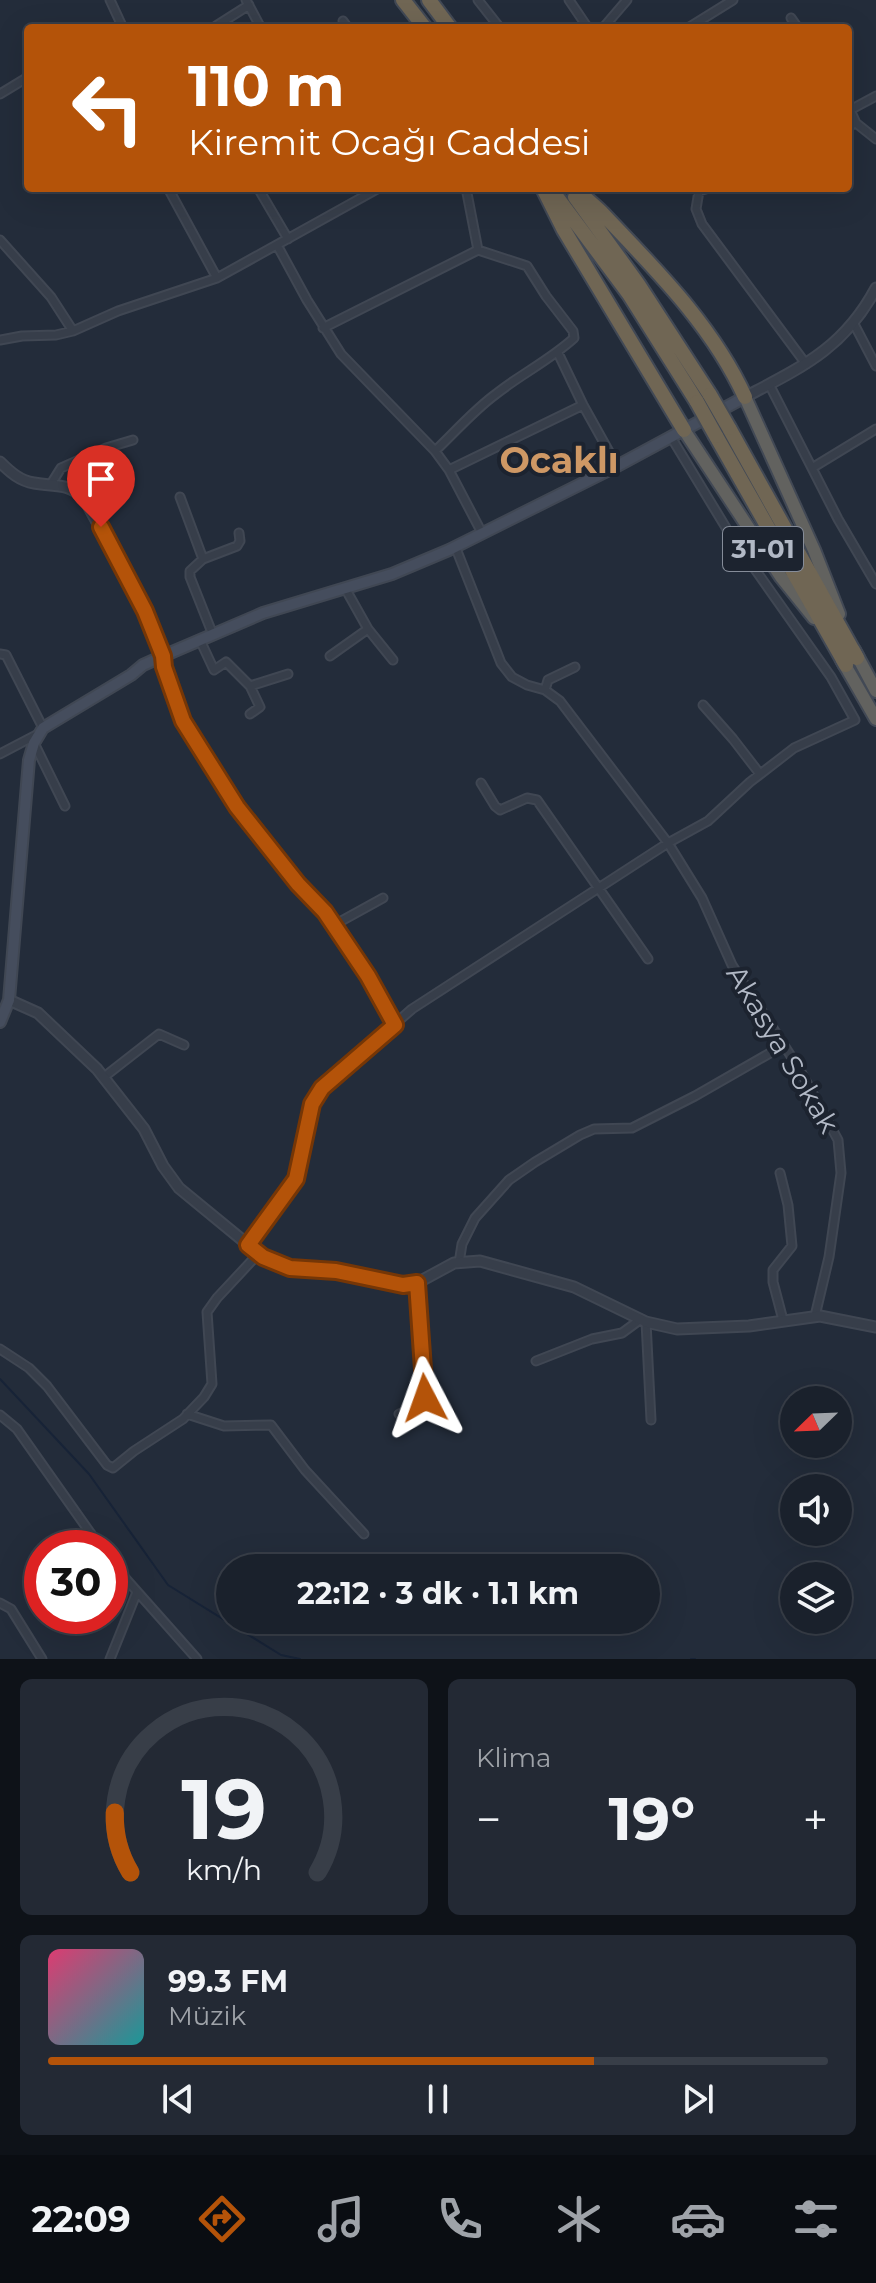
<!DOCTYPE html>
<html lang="tr">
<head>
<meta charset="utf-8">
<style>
	:root { --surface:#1a212c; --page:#232934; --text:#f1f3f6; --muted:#9fa3a9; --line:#383e48; --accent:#b45309 }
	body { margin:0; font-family:Montserrat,sans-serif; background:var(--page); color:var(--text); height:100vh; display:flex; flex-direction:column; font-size:30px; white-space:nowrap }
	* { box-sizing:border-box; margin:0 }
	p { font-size:26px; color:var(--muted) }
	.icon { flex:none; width:44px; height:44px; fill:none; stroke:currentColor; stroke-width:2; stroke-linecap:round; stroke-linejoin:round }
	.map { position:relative; height:1659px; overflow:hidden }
	.side { display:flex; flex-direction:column; gap:20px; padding:20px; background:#0e1218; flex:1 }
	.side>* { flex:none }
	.hud { position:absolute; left:24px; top:24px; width:828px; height:168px; border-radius:8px; box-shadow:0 8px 32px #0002,0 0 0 2px var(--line); background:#b45309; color:#fff; overflow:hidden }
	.needle { width:52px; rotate:247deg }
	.controls { position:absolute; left:780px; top:1386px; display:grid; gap:16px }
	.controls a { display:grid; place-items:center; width:72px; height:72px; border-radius:50%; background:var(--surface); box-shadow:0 8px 32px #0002,0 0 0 2px var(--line); font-size:40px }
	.speed { position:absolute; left:24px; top:1530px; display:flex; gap:16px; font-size:40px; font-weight:700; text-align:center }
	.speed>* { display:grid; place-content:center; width:104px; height:104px; border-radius:50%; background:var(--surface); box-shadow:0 8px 32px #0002,0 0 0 2px var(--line); line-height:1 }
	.speed .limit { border:12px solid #d22; background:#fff; color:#111 }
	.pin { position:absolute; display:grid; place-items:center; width:68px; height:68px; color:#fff; margin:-82px -34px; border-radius:50% 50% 50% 0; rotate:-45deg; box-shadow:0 0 8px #0007 }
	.pin .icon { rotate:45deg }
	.me { position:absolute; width:88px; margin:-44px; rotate:356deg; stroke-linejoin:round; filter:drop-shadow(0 0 6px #0008) }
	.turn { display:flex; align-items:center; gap:28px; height:168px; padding:0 32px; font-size:36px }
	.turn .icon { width:104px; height:104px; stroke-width:2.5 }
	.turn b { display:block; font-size:56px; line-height:68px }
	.big { font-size:60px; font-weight:700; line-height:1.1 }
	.side .widget { flex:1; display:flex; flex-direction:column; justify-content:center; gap:12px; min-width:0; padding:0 28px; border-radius:12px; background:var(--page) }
	.side .dial { align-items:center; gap:0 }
	.dial svg { height:208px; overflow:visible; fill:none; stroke:var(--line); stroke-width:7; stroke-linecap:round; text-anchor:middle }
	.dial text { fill:var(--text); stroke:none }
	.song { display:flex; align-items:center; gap:24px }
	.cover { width:96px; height:96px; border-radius:12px; background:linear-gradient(135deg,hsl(340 70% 55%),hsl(180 70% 35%)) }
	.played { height:8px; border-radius:4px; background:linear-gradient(90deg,var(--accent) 70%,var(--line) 70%) }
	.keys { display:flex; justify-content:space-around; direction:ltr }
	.heat { display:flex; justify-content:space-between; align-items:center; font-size:44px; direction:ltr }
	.side .tiles { flex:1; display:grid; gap:20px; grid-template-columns:1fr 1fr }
	.widget:last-child { grid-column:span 2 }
	.trip { position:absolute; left:216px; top:1554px; width:444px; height:80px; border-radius:40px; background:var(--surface); box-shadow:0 8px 32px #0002,0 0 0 2px var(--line); font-weight:700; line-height:80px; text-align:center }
	.menu { display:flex; height:128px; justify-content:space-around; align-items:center; background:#0a0d12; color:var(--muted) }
	.menu .icon { width:56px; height:56px }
	.menu .on { color:var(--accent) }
	.menu b { font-size:36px; color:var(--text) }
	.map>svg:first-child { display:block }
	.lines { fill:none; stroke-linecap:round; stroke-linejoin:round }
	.stream { stroke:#172337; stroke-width:2 }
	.minor-casing { stroke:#404753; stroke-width:11 }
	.tertiary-casing { stroke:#404753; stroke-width:13 }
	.secondary-casing { stroke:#404753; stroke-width:14 }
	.trunk-casing { stroke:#424955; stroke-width:16 }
	.motorway-casing { stroke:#424955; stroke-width:18 }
	.minor { stroke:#373e4a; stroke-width:7 }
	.tertiary { stroke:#373e4a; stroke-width:9 }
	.secondary { stroke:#454d5d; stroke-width:10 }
	.trunk { stroke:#62625f; stroke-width:12 }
	.motorway { stroke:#706654; stroke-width:14 }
	.motorway-bridge-casing { stroke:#424955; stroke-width:18; stroke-linecap:butt }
	.motorway-bridge { stroke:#706654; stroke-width:14 }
	.route-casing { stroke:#753606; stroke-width:20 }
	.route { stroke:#b45309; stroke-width:14 }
	.labels { text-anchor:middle; stroke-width:8; stroke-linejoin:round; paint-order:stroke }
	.shield { fill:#1c232f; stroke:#858c99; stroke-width:2 }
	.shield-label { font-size:26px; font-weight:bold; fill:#b2b9c6 }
	.street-label { font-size:28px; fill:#b2b9c6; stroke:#1c232f }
	.district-label { font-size:36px; font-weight:bold; fill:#ce9865; stroke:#1c232f }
</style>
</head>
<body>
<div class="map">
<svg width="876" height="1659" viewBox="0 0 876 1659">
	<rect width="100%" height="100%" fill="#232c3a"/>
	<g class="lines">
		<path class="stream" d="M0,1379L89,1474L168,1585L281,1655L300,1659
			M691,1659H695"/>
		<g class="minor-casing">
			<path id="minor" d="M110,0L123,28
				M246,0L261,28
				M478,0L500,28
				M569,0L588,28
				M791,18L798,28
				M343,21L348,28
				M216,26L249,5
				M603,28L627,0
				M688,28L733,0
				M0,94L28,77
				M856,123L850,110L876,96
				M848,126L856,123L876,139
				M168,188L217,278
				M258,188L288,239
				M466,188L478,250
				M693,188L699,191L709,188
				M699,191L696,209L702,224L806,364
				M0,240L51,297L73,331
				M277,245L307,300L341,354L435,451L449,470L482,533
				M853,322L876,366
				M323,328L478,250L527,266L546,296L573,331L574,338C550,360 521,374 496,394C474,410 455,432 435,451
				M0,340L22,336L56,335L73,331L118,311L217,278L379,188
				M558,353L583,405L617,466
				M769,384L838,519L876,584
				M812,468L876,429
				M449,470L583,405
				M51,484L61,468L106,448L133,440
				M180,497L203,559
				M455,546L501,663L512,677L527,685L545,690L560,701L668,843L702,898L732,965L800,1070L838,1140L841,1173L829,1257L815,1316
				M345,588L368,629L393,660
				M213,635L190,577V571L203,559L237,546L240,541L239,533
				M200,640L214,670L226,662L250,686L288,674
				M0,654L6,655L43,728
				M163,656L164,667L183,721L237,807L298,884L325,912L368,976L395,1025
				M330,656L368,629
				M545,690L548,680L575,667
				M703,705L733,739L760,774
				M250,714L260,707L250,686
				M34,743L65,806
				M0,754L38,734
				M481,783L495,806L500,810L527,798L537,800L648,959
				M334,925L383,898
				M104,1077L159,1034L184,1045
				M780,1173L788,1205L792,1246L773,1270V1282L783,1320
				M248,1245L296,1179L312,1104L322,1088L412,1009L668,843L708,821L750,782L794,748L855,720L831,677L728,531L671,437
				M459,1263L462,1244L475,1218L509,1180L535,1162L580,1135L594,1129L632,1128L695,1096L784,1045
				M646,1322L651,1420
				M0,1349L29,1368L47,1386L107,1465L113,1468L134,1451L183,1419L204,1397L212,1384L207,1312L217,1298L259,1253
				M536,1361L592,1339L622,1333L641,1319
				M187,1414L224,1426L271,1425L305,1470L364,1534
				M399,1414L421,1405L425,1398L417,1283
				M0,1415L17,1429L101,1548
				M110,1561L197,1659
				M0,1603L11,1609L42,1659
				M110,1659L137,1592"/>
		</g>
		<g class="tertiary-casing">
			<path id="tertiary" d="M745,397C802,367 844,348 876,288
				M0,462C10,472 20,481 34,483C56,487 66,482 84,498L145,611L163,656
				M9,1000L38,1013L97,1069L144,1129L163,1166L179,1188L263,1257L290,1268L336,1271L403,1285L417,1283L454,1263L480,1261L574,1287L646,1322L677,1329L749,1326L820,1316L876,1327"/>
		</g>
		<g class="secondary-casing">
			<path id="secondary" d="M0,1022L9,1000L29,760L34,743L43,728L131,675L143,665L163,656L263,613L392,574L449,550L617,466L745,397"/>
		</g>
		<g class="trunk-casing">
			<path id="trunk" d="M745,397L814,550L839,614
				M684,430L781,577L814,618
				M854,650L876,691
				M842,660L876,719"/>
		</g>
		<g class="motorway-casing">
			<path id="motorway" d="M403,0L425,28
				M429,0L450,28
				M543,188L564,230L684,430
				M575,188C583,197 593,204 602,213C656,270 712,325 745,397
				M553,192L629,294L697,402
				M575,197L638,284L710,395
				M729,428L857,658
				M716,436L846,665"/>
		</g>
		<use href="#minor" class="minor"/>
		<use href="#tertiary" class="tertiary"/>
		<use href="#secondary" class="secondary"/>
		<use href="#trunk" class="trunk"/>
		<use href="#motorway" class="motorway"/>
		<g class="motorway-bridge-casing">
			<path id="motorway-bridge" d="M710,395L729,428
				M697,402L716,436"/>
		</g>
		<use href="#motorway-bridge" class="motorway-bridge"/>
	</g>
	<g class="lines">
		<g class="route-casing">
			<path id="route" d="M101,527L145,611L163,656L164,667L183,721L237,807L298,884L325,912L368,976L395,1025L322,1088L312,1104L296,1179L248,1245L263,1257L290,1268L336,1271L403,1285L417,1283L425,1398"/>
		</g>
		<use href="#route" class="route"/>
	</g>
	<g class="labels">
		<rect class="shield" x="723" y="527" width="80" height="44" rx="6"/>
		<g class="shield-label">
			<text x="763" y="558">31-01</text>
		</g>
		<g class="street-label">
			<text transform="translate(783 1049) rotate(59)" y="10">Akasya Sokak</text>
		</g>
		<g class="district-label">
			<text x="559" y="473">Ocaklı</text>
		</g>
	</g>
</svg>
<div class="controls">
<a><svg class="needle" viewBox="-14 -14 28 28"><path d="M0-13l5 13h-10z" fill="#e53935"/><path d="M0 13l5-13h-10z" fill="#9fa3a9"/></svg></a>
<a><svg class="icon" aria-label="sound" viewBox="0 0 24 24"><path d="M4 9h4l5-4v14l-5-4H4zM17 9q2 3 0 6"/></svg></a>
<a><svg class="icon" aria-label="layers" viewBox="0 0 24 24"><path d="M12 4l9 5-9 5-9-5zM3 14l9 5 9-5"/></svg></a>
</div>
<div class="speed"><div class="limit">30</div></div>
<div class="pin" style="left:101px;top:527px;background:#d93025"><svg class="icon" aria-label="arrive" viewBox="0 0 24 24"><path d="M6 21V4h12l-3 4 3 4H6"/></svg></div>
<svg class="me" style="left:425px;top:1398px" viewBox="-20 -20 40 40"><path d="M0-17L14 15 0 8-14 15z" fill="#b45309" stroke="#fff" stroke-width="4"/></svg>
<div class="trip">22:12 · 3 dk · 1.1 km</div>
<div class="hud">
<div class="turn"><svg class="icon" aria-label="left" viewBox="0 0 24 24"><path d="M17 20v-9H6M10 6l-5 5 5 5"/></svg><div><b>110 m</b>Kiremit Ocağı Caddesi</div></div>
</div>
</div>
<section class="side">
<div class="tiles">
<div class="widget dial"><svg viewBox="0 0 100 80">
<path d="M14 69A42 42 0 1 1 86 69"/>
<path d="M14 69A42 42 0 0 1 8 46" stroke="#b45309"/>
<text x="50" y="56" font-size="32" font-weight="700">19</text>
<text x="50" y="72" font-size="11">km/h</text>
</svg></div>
<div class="widget"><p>Klima</p>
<div class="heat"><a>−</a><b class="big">19°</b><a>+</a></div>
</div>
<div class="widget">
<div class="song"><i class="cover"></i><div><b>99.3 FM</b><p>Müzik</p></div></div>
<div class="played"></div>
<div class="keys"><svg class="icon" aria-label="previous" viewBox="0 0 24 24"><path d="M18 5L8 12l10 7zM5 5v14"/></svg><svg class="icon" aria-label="pause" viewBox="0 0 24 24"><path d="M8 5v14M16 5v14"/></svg><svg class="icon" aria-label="next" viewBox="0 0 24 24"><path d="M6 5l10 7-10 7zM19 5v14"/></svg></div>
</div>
</div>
</section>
<nav class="menu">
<b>22:09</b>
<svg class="icon on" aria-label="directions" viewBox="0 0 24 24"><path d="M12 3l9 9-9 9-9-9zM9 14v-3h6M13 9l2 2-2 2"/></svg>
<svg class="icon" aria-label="music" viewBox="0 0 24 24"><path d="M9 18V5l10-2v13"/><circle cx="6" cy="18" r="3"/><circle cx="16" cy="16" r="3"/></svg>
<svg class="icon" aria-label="phone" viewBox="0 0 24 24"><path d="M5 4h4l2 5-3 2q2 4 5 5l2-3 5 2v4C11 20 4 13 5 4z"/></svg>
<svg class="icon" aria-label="climate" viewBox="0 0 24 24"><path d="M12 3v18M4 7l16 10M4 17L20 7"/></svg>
<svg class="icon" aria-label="car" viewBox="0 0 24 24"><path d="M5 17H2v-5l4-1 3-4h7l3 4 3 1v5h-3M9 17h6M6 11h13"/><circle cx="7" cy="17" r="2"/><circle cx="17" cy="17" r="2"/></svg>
<svg class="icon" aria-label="filters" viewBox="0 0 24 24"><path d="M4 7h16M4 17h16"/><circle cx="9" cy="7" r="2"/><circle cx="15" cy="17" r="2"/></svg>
</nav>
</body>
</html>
